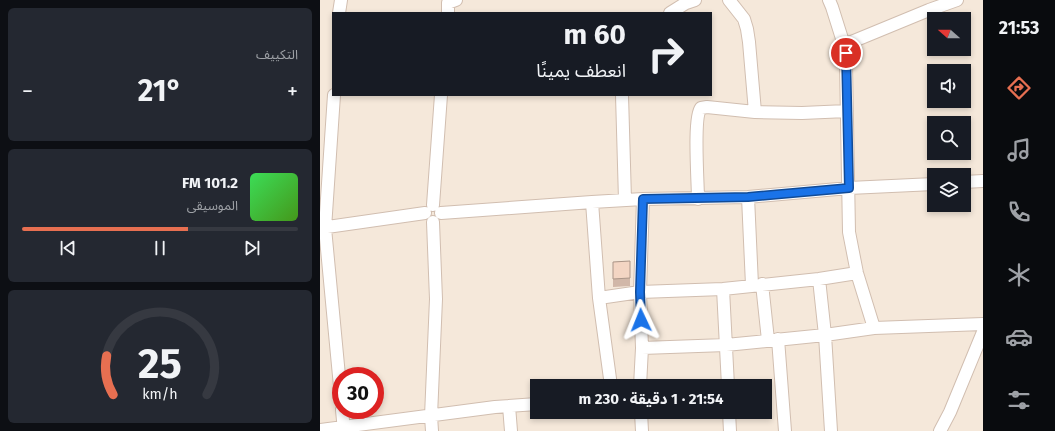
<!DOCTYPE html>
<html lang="ar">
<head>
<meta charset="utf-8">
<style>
	:root { --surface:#171b24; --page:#242831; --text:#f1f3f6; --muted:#9ea1a6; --line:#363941; --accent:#e76f51 }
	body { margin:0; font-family:"Fira Sans","Noto Sans Arabic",sans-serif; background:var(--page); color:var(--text); direction:rtl; height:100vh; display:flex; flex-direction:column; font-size:15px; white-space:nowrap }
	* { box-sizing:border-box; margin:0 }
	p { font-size:13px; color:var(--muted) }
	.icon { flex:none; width:22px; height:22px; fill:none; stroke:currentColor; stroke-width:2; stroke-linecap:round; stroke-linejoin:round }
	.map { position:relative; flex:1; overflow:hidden; direction:ltr }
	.drawer { display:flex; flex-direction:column; gap:8px; padding:8px; background:#0d0f14; width:320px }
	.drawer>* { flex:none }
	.banner { position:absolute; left:12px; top:12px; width:380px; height:84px; border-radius:0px; box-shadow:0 2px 6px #0003; direction:rtl; background:#171b24; color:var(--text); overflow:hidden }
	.needle { width:26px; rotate:291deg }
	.controls { position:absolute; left:607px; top:12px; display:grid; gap:8px }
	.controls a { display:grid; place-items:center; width:44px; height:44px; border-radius:0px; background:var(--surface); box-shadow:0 2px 6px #0003; font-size:20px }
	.speed { position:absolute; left:12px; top:367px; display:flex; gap:8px; font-size:20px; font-weight:700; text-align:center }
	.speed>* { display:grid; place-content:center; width:52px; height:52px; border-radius:50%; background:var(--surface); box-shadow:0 2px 6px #0003; line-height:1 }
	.speed .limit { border:6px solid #d22; background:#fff; color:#111 }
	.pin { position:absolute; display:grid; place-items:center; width:34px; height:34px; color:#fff; margin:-17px; border:2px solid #fff; border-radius:50%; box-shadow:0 1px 4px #0007 }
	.me { position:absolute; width:44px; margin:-22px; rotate:358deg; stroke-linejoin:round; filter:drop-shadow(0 0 3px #0008) }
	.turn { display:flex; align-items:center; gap:14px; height:84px; padding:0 20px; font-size:18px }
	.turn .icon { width:52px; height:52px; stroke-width:2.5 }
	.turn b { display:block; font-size:28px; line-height:34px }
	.big { font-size:30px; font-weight:700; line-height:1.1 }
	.drawer .card { flex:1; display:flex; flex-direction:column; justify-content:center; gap:6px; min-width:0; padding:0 14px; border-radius:6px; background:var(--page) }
	.drawer .dial { align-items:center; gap:0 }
	.dial svg { height:104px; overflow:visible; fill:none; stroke:var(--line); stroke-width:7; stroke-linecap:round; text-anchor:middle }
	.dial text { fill:var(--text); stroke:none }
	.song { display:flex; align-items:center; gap:12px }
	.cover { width:48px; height:48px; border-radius:6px; background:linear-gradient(135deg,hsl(130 70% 55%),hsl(100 70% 35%)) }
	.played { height:4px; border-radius:2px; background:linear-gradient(90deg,var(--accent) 60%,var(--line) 60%) }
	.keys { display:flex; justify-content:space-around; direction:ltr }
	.heat { display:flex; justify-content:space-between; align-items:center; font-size:22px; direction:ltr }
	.trip { position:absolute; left:210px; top:379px; width:242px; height:40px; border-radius:0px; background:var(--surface); box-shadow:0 2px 6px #0003; font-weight:700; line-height:40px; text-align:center; direction:rtl }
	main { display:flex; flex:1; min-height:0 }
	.menu { display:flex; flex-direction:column; width:72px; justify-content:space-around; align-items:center; background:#090b0e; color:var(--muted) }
	.menu .icon { width:28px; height:28px }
	.menu .current { color:var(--accent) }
	.menu b { font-size:18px; color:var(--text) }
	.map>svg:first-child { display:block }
	.residential { fill:#f5e8da; fill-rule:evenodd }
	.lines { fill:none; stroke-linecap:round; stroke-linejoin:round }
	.street-casing { stroke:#d1beb0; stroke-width:14 }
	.street { stroke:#fff; stroke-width:12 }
	.wall { fill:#d1b7a8 }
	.building { fill:#f3d5c3; stroke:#aa9588 }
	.route-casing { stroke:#114b97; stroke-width:10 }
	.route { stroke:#1a73e8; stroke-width:7 }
</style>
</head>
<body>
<main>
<nav class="menu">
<b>21:53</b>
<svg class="icon current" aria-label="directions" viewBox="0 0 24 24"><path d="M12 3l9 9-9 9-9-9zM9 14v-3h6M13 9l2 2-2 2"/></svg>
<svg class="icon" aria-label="music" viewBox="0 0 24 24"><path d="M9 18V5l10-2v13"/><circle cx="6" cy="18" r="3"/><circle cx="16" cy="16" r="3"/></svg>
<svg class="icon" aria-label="phone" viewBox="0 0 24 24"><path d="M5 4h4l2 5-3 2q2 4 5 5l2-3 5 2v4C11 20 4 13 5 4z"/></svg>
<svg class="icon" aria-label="climate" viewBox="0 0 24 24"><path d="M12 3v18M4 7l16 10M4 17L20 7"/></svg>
<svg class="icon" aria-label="car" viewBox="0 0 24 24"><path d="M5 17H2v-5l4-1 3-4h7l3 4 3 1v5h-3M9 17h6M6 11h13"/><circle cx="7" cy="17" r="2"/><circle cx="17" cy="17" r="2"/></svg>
<svg class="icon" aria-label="filters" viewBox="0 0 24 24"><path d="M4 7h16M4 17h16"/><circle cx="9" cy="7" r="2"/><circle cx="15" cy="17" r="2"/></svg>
</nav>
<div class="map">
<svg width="663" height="431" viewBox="0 0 663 431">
	<rect width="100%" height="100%" fill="#fdf6ec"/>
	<path class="residential" d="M0,0H663V431H0ZM13,13H391V95H13ZM614,19H644V49H614ZM614,71H644V101H614ZM614,123H644V153H614ZM614,175H644V205H614ZM21,376H55V410H21ZM217,386H445V412H217Z"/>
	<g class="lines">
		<g class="street-casing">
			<path id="street" d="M409,0L424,19L427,29L429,42L435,112
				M509,0L512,7L524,45L526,64L529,232L537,273L554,328
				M19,13L21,0
				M128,13V3L136,0
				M350,13L366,3L375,0
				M524,45L609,10L637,0
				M14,95L5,228L21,397
				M302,95L305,200
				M644,182L663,181
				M428,197L432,285
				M378,199C378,183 373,117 381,108L387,107L435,112L482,113L527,111
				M272,202L279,298L291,386
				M113,205L121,95
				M121,213L272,202L323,199L428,197L529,188L614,184
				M0,228L105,213
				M499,279L505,335L511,431
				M442,284L448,340
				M403,289L408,386
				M279,298L320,292L403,289L499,279L537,273
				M458,339L465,431
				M322,348L406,345L505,335L554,328L663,324
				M320,386L322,348L320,292L323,199
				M189,406L191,431
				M22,410L24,431
				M321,412L322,431
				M409,412L410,431
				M0,430L175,407L217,404
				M112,431L111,416L116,299L113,222
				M620,431L630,412L663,332"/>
		</g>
		<use href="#street" class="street"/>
	</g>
	<path class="wall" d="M310,261V286L293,287V262Z"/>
	<path class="building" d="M310,261V278L293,279V262Z"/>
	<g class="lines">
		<g class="route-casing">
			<path id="route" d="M321,320L320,292L323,199L428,197L529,188L526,53"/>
		</g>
		<use href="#route" class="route"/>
	</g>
</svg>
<div class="controls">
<a><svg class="needle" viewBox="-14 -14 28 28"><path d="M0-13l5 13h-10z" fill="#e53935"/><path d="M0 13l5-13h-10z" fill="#9ea1a6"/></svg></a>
<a><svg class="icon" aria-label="sound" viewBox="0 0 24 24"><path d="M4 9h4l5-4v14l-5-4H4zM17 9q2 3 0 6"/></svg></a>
<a><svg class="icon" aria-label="search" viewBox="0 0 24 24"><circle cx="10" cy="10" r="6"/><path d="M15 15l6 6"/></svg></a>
<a><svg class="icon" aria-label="layers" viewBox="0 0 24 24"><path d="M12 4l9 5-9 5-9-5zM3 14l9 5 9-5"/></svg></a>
</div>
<div class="speed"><div class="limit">30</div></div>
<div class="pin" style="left:526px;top:53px;background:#d93025"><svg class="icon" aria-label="arrive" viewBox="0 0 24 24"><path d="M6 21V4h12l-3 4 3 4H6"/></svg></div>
<svg class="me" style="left:321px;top:320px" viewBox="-20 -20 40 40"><path d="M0-17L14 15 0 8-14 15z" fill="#1a73e8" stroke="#fff" stroke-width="4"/></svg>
<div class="trip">21:54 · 1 دقيقة · 230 m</div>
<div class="banner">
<div class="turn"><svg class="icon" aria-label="right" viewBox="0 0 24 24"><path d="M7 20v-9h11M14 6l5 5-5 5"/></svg><div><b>60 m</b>انعطف يمينًا</div></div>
</div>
</div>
<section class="drawer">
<div class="card"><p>التكييف</p>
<div class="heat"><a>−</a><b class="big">21°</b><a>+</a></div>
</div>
<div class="card">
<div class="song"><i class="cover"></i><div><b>101.2 FM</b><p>الموسيقى</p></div></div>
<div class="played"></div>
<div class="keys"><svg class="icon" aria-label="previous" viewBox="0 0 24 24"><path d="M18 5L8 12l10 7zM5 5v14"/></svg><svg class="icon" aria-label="pause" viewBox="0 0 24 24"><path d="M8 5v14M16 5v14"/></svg><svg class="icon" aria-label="next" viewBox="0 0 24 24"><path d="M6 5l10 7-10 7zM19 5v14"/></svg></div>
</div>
<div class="card dial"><svg viewBox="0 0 100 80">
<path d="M14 69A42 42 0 1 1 86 69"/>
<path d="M14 69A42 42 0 0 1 9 39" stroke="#e76f51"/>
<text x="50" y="56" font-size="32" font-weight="700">25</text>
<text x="50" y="72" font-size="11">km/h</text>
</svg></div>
</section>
</main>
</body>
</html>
